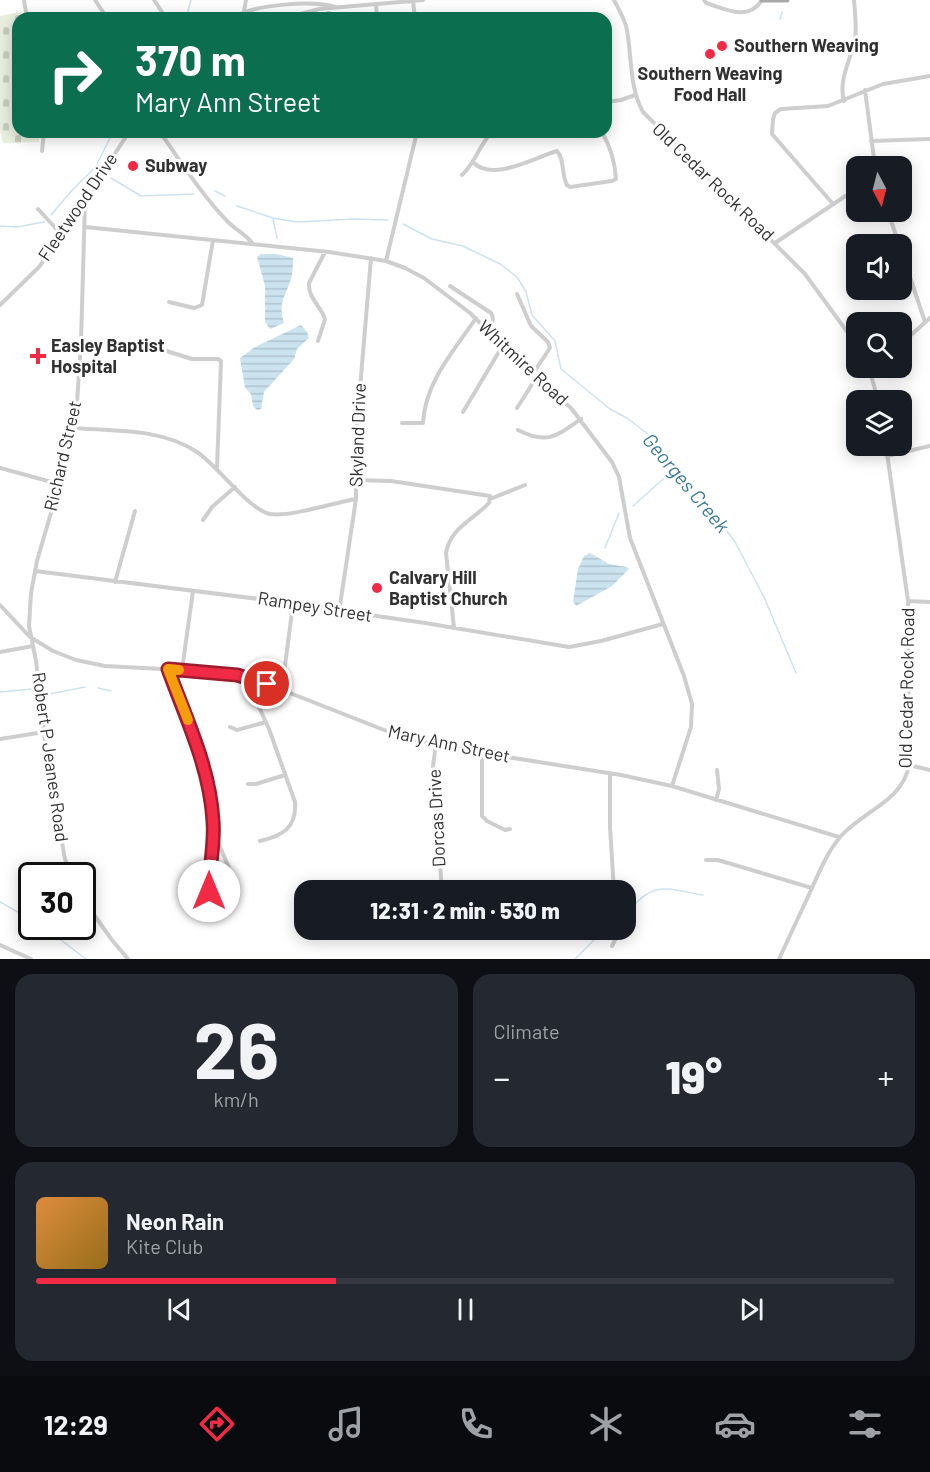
<!DOCTYPE html>
<html lang="en">
<head>
<meta charset="utf-8">
<style>
	:root { --surface:#171b24; --page:#242831; --text:#f1f3f6; --muted:#9ea1a6; --line:#363941; --accent:#f12b46 }
	body { margin:0; font-family:Barlow,sans-serif; background:var(--page); color:var(--text); height:100vh; display:flex; flex-direction:column; font-size:22px; white-space:nowrap }
	* { box-sizing:border-box; margin:0 }
	p { font-size:20px; color:var(--muted) }
	.icon { flex:none; width:33px; height:33px; fill:none; stroke:currentColor; stroke-width:2; stroke-linecap:round; stroke-linejoin:round }
	.map { position:relative; height:959px; overflow:hidden }
	.sheet { display:flex; flex-direction:column; gap:15px; padding:15px; background:#0d0f14; flex:1 }
	.sheet>* { flex:none }
	.hud { position:absolute; left:12px; top:12px; width:600px; height:126px; border-radius:18px; box-shadow:0 3px 15px #0003; background:#0b6e4f; color:#fff; overflow:hidden }
	.needle { width:39px; rotate:173deg }
	.fabs { position:absolute; left:846px; top:156px; display:grid; gap:12px }
	.fabs a { display:grid; place-items:center; width:66px; height:66px; border-radius:12px; background:var(--surface); box-shadow:0 3px 15px #0003; font-size:30px }
	.speed { position:absolute; left:18px; top:862px; display:flex; gap:12px; font-size:30px; font-weight:700; text-align:center }
	.speed>* { display:grid; place-content:center; width:78px; height:78px; border-radius:50%; background:var(--surface); box-shadow:0 3px 15px #0003; line-height:1 }
	.speed .limit { border:3px solid #111; border-radius:9px; background:#fff; color:#111 }
	.pin { position:absolute; display:grid; place-items:center; width:51px; height:51px; color:#fff; margin:-26px; border:3px solid #fff; border-radius:50%; box-shadow:0 2px 6px #0007 }
	.me { position:absolute; width:66px; margin:-33px; rotate:0deg; stroke-linejoin:round; filter:drop-shadow(0 0 4px #0008) }
	.turn { display:flex; align-items:center; gap:21px; height:126px; padding:0 24px; font-size:27px }
	.turn .icon { width:78px; height:78px; stroke-width:2.5 }
	.turn b { display:block; font-size:42px; line-height:51px }
	.big { font-size:45px; font-weight:800; line-height:1.1 }
	.sheet .card { flex:1; display:flex; flex-direction:column; justify-content:center; gap:9px; min-width:0; padding:0 21px; border-radius:18px; background:var(--page) }
	.sheet .dial { align-items:center; gap:0 }
	.dial b { font-size:78px; line-height:1 }
	.song { display:flex; align-items:center; gap:18px }
	.cover { width:72px; height:72px; border-radius:9px; background:linear-gradient(135deg,hsl(30 70% 55%),hsl(40 70% 35%)) }
	.played { height:6px; border-radius:3px; background:linear-gradient(90deg,var(--accent) 35%,var(--line) 35%) }
	.keys { display:flex; justify-content:space-around; direction:ltr }
	.heat { display:flex; justify-content:space-between; align-items:center; font-size:33px; direction:ltr }
	.sheet .tiles { flex:1; display:grid; gap:15px; grid-template-columns:1fr 1fr }
	.card:last-child { grid-column:span 2 }
	.trip { position:absolute; left:294px; top:880px; width:342px; height:60px; border-radius:18px; background:var(--surface); box-shadow:0 3px 15px #0003; font-weight:800; line-height:60px; text-align:center }
	.tabs { display:flex; height:96px; justify-content:space-around; align-items:center; background:#090b0e; color:var(--muted) }
	.tabs .icon { width:42px; height:42px }
	.tabs .active { color:var(--accent) }
	.tabs b { font-size:27px; color:var(--text) }
	.map>svg:first-child { display:block }
	.cemetery { fill:url(#cemetery-stones) }
	.water { fill:url(#water-rules) }
	.lines { fill:none; stroke-linecap:round; stroke-linejoin:round }
	.stream { stroke:#cbe3ef; stroke-width:1.5 }
	.minor { stroke:#cecece; stroke-width:4 }
	.major { stroke:#a9a9a9; stroke-width:5 }
	.route-casing { stroke:#9d1c2e; stroke-width:15 }
	.route { stroke:#f12b46; stroke-width:10 }
	.slow { stroke:#f59e0b; stroke-width:10 }
	.poi-dot { fill:#f12b46; stroke:#fff; stroke-width:2 }
	.labels { text-anchor:middle; stroke-width:6; stroke-linejoin:round; paint-order:stroke }
	.poi-label { font-size:18px; font-weight:bold; fill:#313131; stroke:#fff; text-anchor:start }
	.street-label { font-size:18px; fill:#313131; stroke:#fff }
	.water-label { font-size:20px; font-style:italic; fill:#397b9a; stroke:#fff }
</style>
</head>
<body>
<div class="map">
<svg width="930" height="959" viewBox="0 0 930 959">
	<defs>
		<pattern id="cemetery-stones" width="16" height="16" patternUnits="userSpaceOnUse" patternTransform="scale(1.5)"><rect width="16" height="16" fill="#e9efdf"/><path d="M2 7V4a2 2 0 0 1 4 0v3zM10 15v-3a2 2 0 0 1 4 0v3z" fill="#c8cdc0"/></pattern>
		<pattern id="water-rules" width="6" height="5" patternUnits="userSpaceOnUse" patternTransform="scale(1.5)"><rect width="6" height="5" fill="#cbe3ef"/><path d="M0 2.5h6" fill="none" stroke="#afc3cd"/></pattern>
	</defs>
	<rect width="100%" height="100%" fill="#fff"/>
	<path class="cemetery" d="M21,12L22,18H18V132H39V142L3,143L0,131V16Z"/>
	<path class="water" d="M261,254H277L293,258C293,266 293,274 290,282C284,299 278,304 284,323L270,329L265,322V286L257,257Z
		M301,325L307,332L309,338L297,349L294,359L264,392L261,409L257,410L253,406L251,394L245,388L240,358L255,347Z
		M590,553L609,564L627,567L629,569L612,586L576,606L573,601L578,569L584,556Z"/>
	<g class="lines">
		<path class="stream" d="M186,18L191,0
			M780,19L782,12
			M111,178L141,196L194,194
			M215,191L225,196
			M237,206L273,218L297,222L354,219L388,220
			M51,215L74,188L95,168L113,132
			M273,219L277,238
			M403,224L432,239L463,246L500,264L517,277L526,292L532,315L555,341L561,369L610,409L627,418L649,435L673,471L689,490L710,508L735,542L764,597L796,673
			M0,226L17,227L44,222
			M633,506L672,471
			M605,548L619,513
			M98,688L111,691
			M0,692L32,689
			M50,694L85,687
			M0,902L32,920
			M626,913C632,907 639,899 647,894C663,883 686,893 703,895
			M44,927L86,959
			M575,959L604,930"/>
		<path class="minor" d="M24,0L27,18
			M95,0L107,18
			M154,0L164,15
			M614,0C619,10 625,19 627,30C632,58 629,86 643,112L805,274L856,344
			M704,0L706,3C726,9 748,22 762,0
			M413,1L415,18
			M376,4L377,18
			M328,8L330,18
			M244,11L246,0
			M234,18C252,4 316,0 335,7
			M286,18L319,9L423,0
			M865,90L875,166
			M844,101C838,80 851,59 855,39C857,26 855,13 854,0
			M606,102L621,100L635,95
			M160,132C181,162 202,195 228,222C236,230 246,234 253,244
			M871,141L930,139
			M42,151L44,132
			M474,163C493,182 536,157 557,151C565,160 561,174 567,185L570,187L612,181L616,179C615,162 610,146 602,132
			M462,175C476,162 479,145 492,132
			M833,204L772,134L773,119L775,113L781,109L828,106L883,84L930,76
			M38,209L62,235
			M888,212L899,244
			M85,227L329,252L386,261L405,268L424,278L470,313L532,375L571,408L612,462L619,477L630,538L684,676L692,704L691,727L672,786
			M775,243L856,189
			M902,253L925,322
			M386,261L417,132
			M450,286L491,313C495,320 492,324 489,331
			M517,294L531,326L548,342L550,348L532,375
			M169,302L194,308L202,305L213,240
			M0,305L39,267L62,235L129,132
			M318,341L325,319C320,305 308,298 309,283L325,252
			M81,342L144,344L192,359H218L221,361L217,468
			M902,343L930,318
			M869,368L878,400
			M517,408L536,378
			M463,412L503,345
			M402,423H423C425,382 454,351 476,318
			M72,428C113,431 161,428 197,452C217,465 249,510 270,514C291,517 333,503 356,499
			M518,430C547,445 557,436 581,419
			M887,456L930,446
			M0,468L59,484
			M356,480L391,481L490,496L489,503C473,520 450,528 446,553L454,628
			M490,499L525,485
			M203,520L212,507L235,487
			M35,571L259,599L425,623L569,647L601,641L663,624
			M115,582L135,511
			M908,601L930,602
			M0,605L30,637L53,651L76,660L105,666L182,670L252,678L402,737L482,753L621,775L672,786L839,837
			M339,612L356,499V436L371,258
			M0,652L33,646
			M168,669L206,773L213,821L209,867V891L213,901L229,900L237,887L213,830
			M182,670L193,591
			M252,678L253,694L269,729L295,802C297,828 282,836 260,841
			M282,689L293,604
			M230,727L237,730L266,722
			M0,739L44,732
			M436,744L433,766L442,891
			M482,753V816L487,821L505,830L510,829
			M909,765L930,770
			M610,773V827L614,891
			M248,784H256L285,775
			M716,800L719,789L717,770
			M706,860H718L812,888
			M72,876L65,859L54,798L45,741L36,661L29,626L31,593L37,561L62,475L77,403L81,342L85,202
			M82,898L112,940L128,959
			M441,933L442,930
			M0,945L31,959
			M612,946L616,938V930
			M779,959C790,935 801,912 812,888C820,870 828,851 841,836C863,811 903,801 909,765L908,601L886,446"/>
		<path class="major" d="M762,0H787"/>
	</g>
	<g class="lines">
		<g class="route-casing">
			<path id="route" d="M209,891C209,867 215,844 213,821C210,767 186,719 168,669L237,675L267,684"/>
		</g>
		<use href="#route" class="route"/>
		<path class="slow" d="M179,670L168,669L188,720"/>
	</g>
	<g class="poi-dot">
		<circle cx="722" cy="46" r="6"/>
		<circle cx="710" cy="54" r="6"/>
		<circle cx="133" cy="166" r="6"/>
		<path d="M35 347h6v6h6v6h-6v6h-6v-6h-6v-6h6z"/>
		<circle cx="377" cy="588" r="6"/>
	</g>
	<g class="labels">
		<g class="poi-label">
			<text x="734" y="52">Southern Weaving</text>
			<text x="710" y="80" text-anchor="middle">Southern Weaving<tspan x="710" dy="21">Food Hall</tspan></text>
			<text x="145" y="172">Subway</text>
			<text x="51" y="352">Easley Baptist<tspan x="51" dy="21">Hospital</tspan></text>
			<text x="389" y="584">Calvary Hill<tspan x="389" dy="21">Baptist Church</tspan></text>
		</g>
		<g class="street-label">
			<text transform="translate(713 182) rotate(44)" y="6">Old Cedar Rock Road</text>
			<text transform="translate(78 207) rotate(-56)" y="6">Fleetwood Drive</text>
			<text transform="translate(523 363) rotate(43)" y="6">Whitmire Road</text>
			<text transform="translate(358 435) rotate(-88)" y="6">Skyland Drive</text>
			<text transform="translate(63 456) rotate(-77)" y="6">Richard Street</text>
			<text transform="translate(315 607) rotate(9)" y="6">Rampey Street</text>
			<text transform="translate(907 688) rotate(-89)" y="6">Old Cedar Rock Road</text>
			<text transform="translate(449 744) rotate(12)" y="6">Mary Ann Street</text>
			<text transform="translate(50 757) rotate(82)" y="6">Robert P Jeanes Road</text>
			<text transform="translate(437 818) rotate(-93)" y="6">Dorcas Drive</text>
		</g>
		<g class="water-label">
			<text transform="translate(686 483) rotate(50)" y="7">Georges Creek</text>
		</g>
	</g>
</svg>
<div class="fabs">
<a><svg class="needle" viewBox="-14 -14 28 28"><path d="M0-13l5 13h-10z" fill="#e53935"/><path d="M0 13l5-13h-10z" fill="#9ea1a6"/></svg></a>
<a><svg class="icon" aria-label="sound" viewBox="0 0 24 24"><path d="M4 9h4l5-4v14l-5-4H4zM17 9q2 3 0 6"/></svg></a>
<a><svg class="icon" aria-label="search" viewBox="0 0 24 24"><circle cx="10" cy="10" r="6"/><path d="M15 15l6 6"/></svg></a>
<a><svg class="icon" aria-label="layers" viewBox="0 0 24 24"><path d="M12 4l9 5-9 5-9-5zM3 14l9 5 9-5"/></svg></a>
</div>
<div class="speed"><div class="limit">30</div></div>
<div class="pin" style="left:267px;top:684px;background:#d93025"><svg class="icon" aria-label="arrive" viewBox="0 0 24 24"><path d="M6 21V4h12l-3 4 3 4H6"/></svg></div>
<svg class="me" style="left:209px;top:891px" viewBox="-20 -20 40 40"><circle r="19" fill="#fff"/><path d="M0-13L10 11 0 6-10 11z" fill="#f12b46"/></svg>
<div class="trip">12:31 · 2 min · 530 m</div>
<div class="hud">
<div class="turn"><svg class="icon" aria-label="right" viewBox="0 0 24 24"><path d="M7 20v-9h11M14 6l5 5-5 5"/></svg><div><b>370 m</b>Mary Ann Street</div></div>
</div>
</div>
<section class="sheet">
<div class="tiles">
<div class="card dial"><b>26</b><p>km/h</p></div>
<div class="card"><p>Climate</p>
<div class="heat"><a>−</a><b class="big">19°</b><a>+</a></div>
</div>
<div class="card">
<div class="song"><i class="cover"></i><div><b>Neon Rain</b><p>Kite Club</p></div></div>
<div class="played"></div>
<div class="keys"><svg class="icon" aria-label="previous" viewBox="0 0 24 24"><path d="M18 5L8 12l10 7zM5 5v14"/></svg><svg class="icon" aria-label="pause" viewBox="0 0 24 24"><path d="M8 5v14M16 5v14"/></svg><svg class="icon" aria-label="next" viewBox="0 0 24 24"><path d="M6 5l10 7-10 7zM19 5v14"/></svg></div>
</div>
</div>
</section>
<nav class="tabs">
<b>12:29</b>
<svg class="icon active" aria-label="directions" viewBox="0 0 24 24"><path d="M12 3l9 9-9 9-9-9zM9 14v-3h6M13 9l2 2-2 2"/></svg>
<svg class="icon" aria-label="music" viewBox="0 0 24 24"><path d="M9 18V5l10-2v13"/><circle cx="6" cy="18" r="3"/><circle cx="16" cy="16" r="3"/></svg>
<svg class="icon" aria-label="phone" viewBox="0 0 24 24"><path d="M5 4h4l2 5-3 2q2 4 5 5l2-3 5 2v4C11 20 4 13 5 4z"/></svg>
<svg class="icon" aria-label="climate" viewBox="0 0 24 24"><path d="M12 3v18M4 7l16 10M4 17L20 7"/></svg>
<svg class="icon" aria-label="car" viewBox="0 0 24 24"><path d="M5 17H2v-5l4-1 3-4h7l3 4 3 1v5h-3M9 17h6M6 11h13"/><circle cx="7" cy="17" r="2"/><circle cx="17" cy="17" r="2"/></svg>
<svg class="icon" aria-label="filters" viewBox="0 0 24 24"><path d="M4 7h16M4 17h16"/><circle cx="9" cy="7" r="2"/><circle cx="15" cy="17" r="2"/></svg>
</nav>
</body>
</html>
